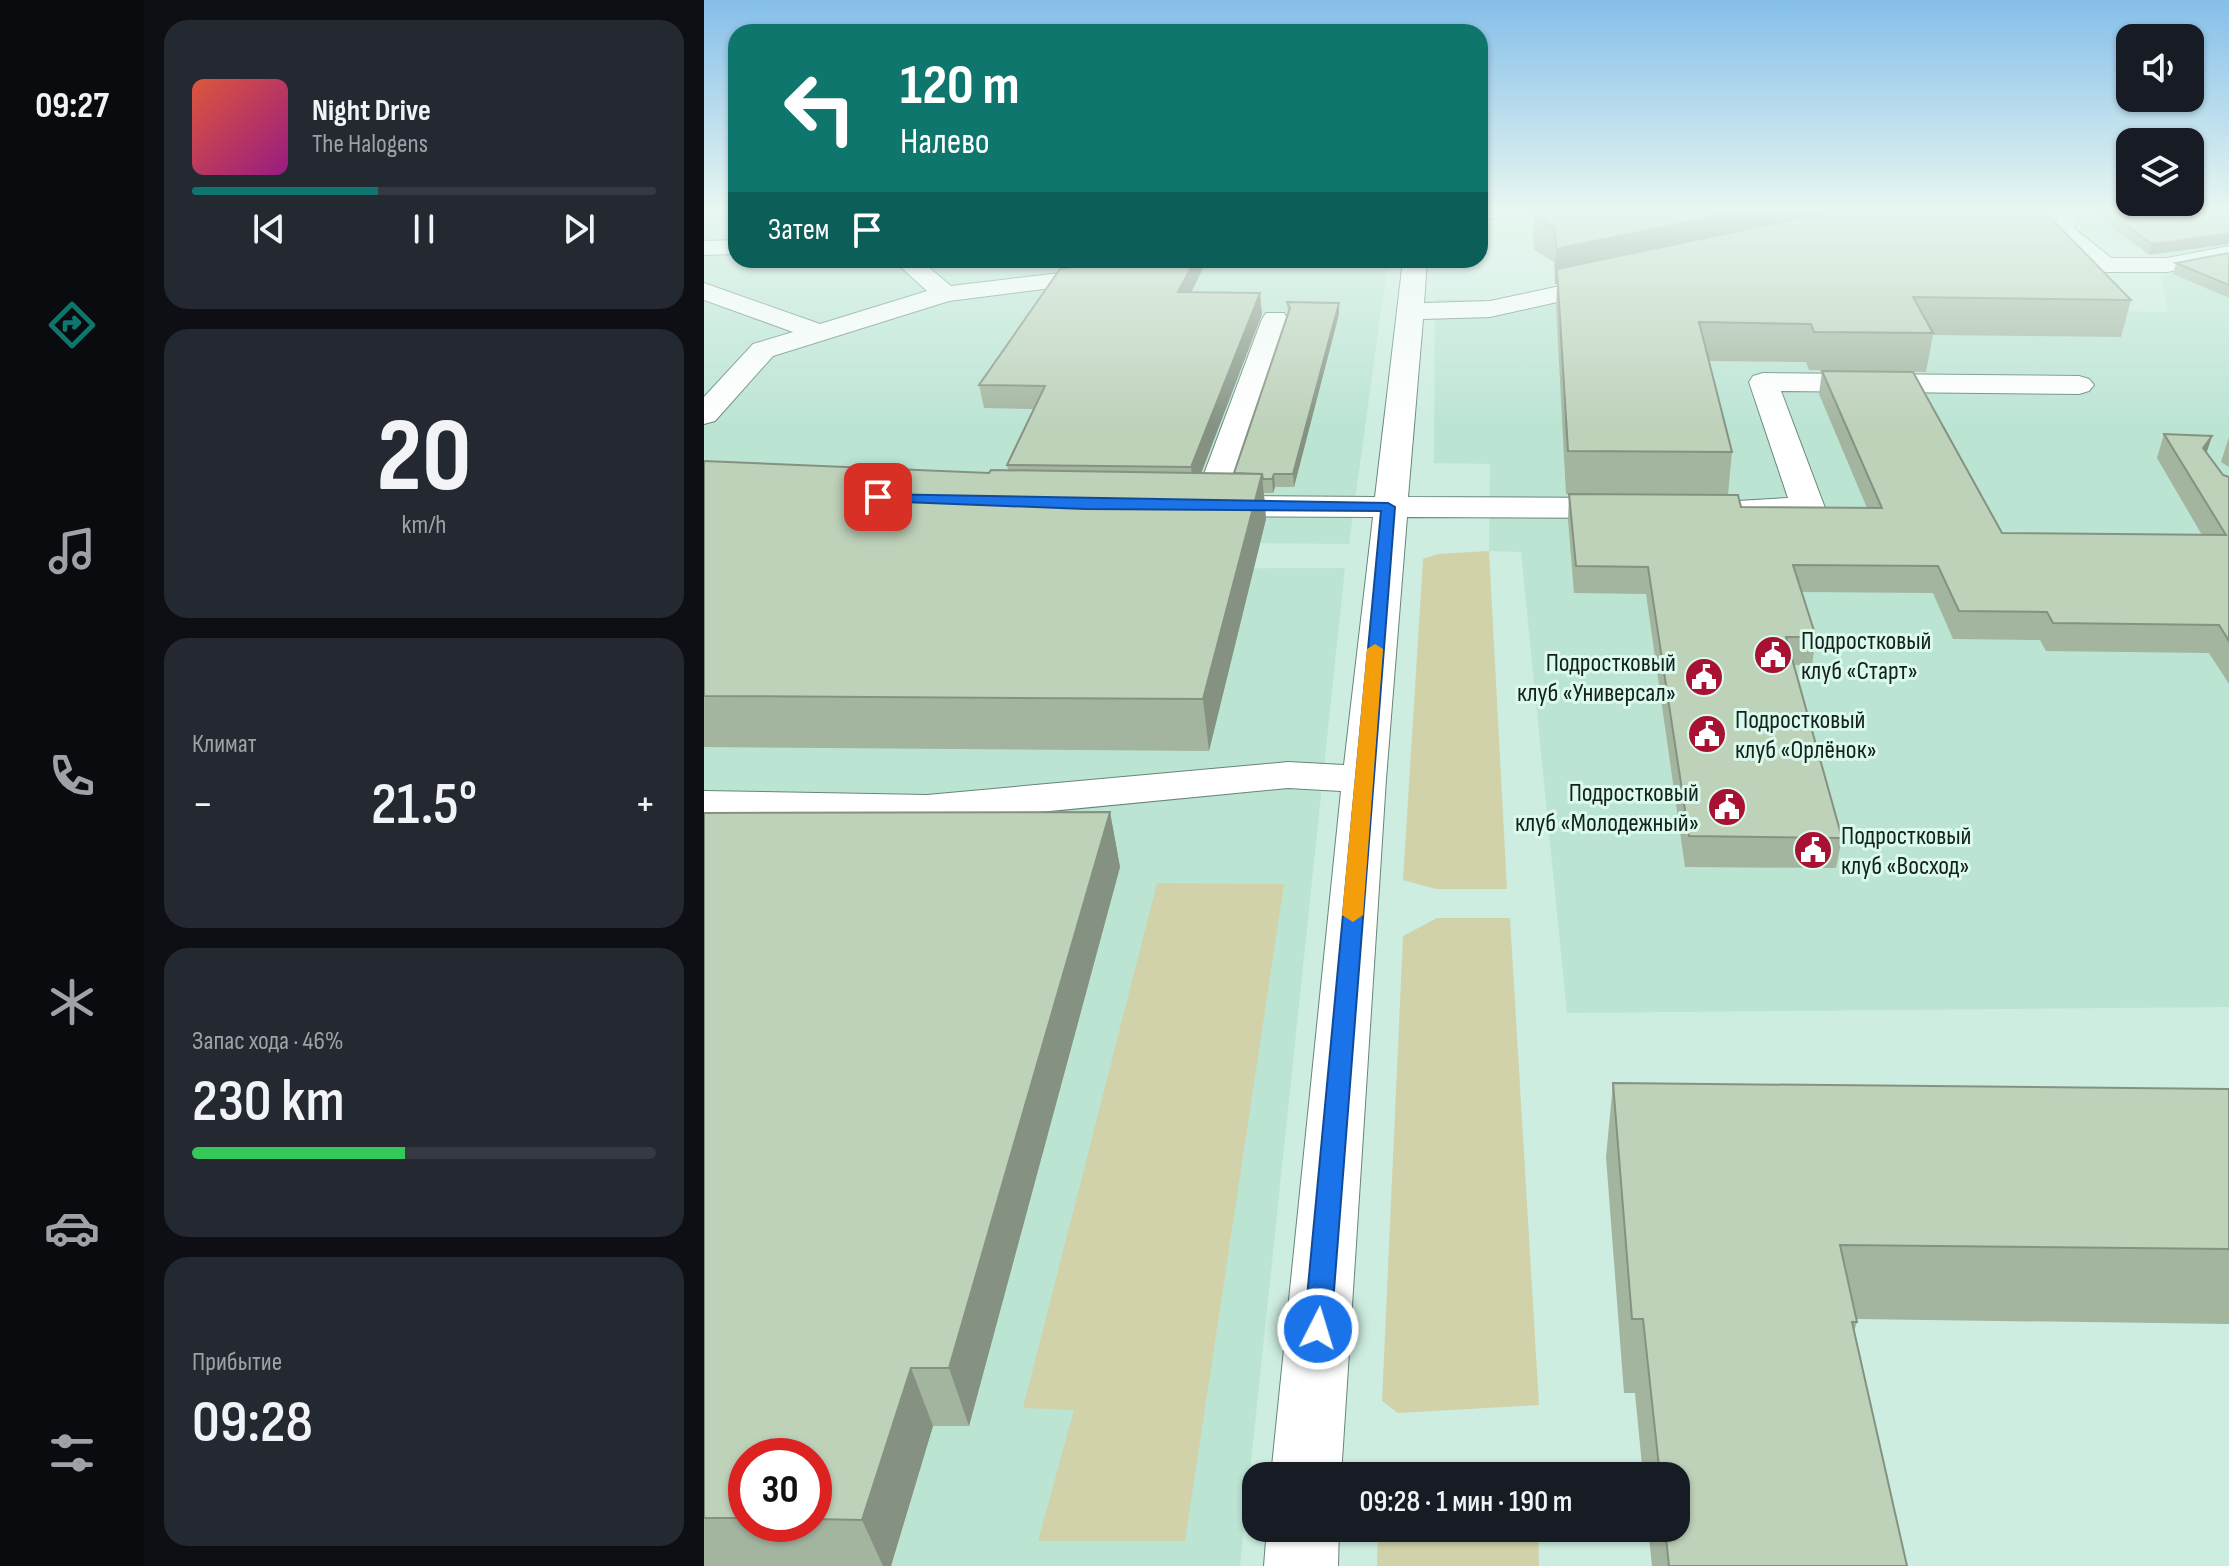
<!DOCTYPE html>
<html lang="ru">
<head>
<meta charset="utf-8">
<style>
	:root { --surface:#171b24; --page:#242831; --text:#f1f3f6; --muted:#9ea1a6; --line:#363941; --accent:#0f766e }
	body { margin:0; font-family:"Sofia Sans Condensed",sans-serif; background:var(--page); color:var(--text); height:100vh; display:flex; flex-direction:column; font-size:30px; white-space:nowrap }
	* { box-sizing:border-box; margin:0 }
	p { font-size:26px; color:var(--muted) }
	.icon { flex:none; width:44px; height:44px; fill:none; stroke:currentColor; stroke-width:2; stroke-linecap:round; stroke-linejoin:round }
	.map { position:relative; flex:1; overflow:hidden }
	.side { display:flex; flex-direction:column; gap:20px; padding:20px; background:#0d0f14; width:560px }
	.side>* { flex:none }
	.top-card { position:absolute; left:24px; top:24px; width:760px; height:244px; border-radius:24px; box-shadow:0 2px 6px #0004; background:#0f766e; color:#fff; overflow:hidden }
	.buttons { position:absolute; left:1412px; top:24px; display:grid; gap:16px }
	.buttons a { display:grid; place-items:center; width:88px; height:88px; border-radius:16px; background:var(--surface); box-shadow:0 2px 6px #0004; font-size:40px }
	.speed { position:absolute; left:24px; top:1438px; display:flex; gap:16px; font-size:40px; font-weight:700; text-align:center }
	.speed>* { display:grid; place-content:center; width:104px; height:104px; border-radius:50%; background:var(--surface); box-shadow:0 2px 6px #0004; line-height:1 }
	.speed .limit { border:12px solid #d22; background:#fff; color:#111 }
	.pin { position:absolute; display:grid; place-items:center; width:68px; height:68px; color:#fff; margin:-34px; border-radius:16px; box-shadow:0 4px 12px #0006 }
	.me { position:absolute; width:88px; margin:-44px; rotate:5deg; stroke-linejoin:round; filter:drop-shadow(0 0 6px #0008) }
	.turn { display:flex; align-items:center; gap:28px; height:168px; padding:0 40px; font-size:36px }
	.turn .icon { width:104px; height:104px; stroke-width:2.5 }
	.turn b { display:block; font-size:56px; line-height:68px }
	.then { display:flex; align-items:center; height:76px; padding:0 40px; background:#0003; gap:16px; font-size:30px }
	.big { font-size:60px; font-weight:600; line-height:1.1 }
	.side .widget { flex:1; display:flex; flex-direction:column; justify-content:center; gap:12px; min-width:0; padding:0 28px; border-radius:24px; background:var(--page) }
	.side .dial { align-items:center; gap:0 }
	.dial b { font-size:104px; line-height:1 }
	.song { display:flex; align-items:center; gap:24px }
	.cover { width:96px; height:96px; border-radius:12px; background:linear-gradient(135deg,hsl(10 70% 55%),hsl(310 70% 35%)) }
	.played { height:8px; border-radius:4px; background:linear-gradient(90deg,var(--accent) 40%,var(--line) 40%) }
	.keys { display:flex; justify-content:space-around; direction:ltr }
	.heat { display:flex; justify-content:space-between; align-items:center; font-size:44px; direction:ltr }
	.charge { height:12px; border-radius:6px; background:linear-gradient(90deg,#34c759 46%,var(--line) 0) }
	.trip { position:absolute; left:538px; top:1462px; width:448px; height:80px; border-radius:24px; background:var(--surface); box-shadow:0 2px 6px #0004; font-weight:600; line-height:80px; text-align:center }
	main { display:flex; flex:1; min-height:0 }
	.tab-bar { display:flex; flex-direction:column; width:144px; justify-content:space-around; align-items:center; background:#090b0e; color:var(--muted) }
	.tab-bar .icon { width:56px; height:56px }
	.tab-bar .on { color:var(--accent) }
	.tab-bar b { font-size:36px; color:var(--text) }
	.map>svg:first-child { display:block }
	.built { fill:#bbe4d3; fill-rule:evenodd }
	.green { fill:#d1d2aa }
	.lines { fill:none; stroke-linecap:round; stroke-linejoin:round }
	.minor-casing { stroke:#688579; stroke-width:2 }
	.minor { fill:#fff; fill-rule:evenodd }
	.wall { fill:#a3b49f; fill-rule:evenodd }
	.shaded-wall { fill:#859282 }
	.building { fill:#bed1b9; stroke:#859282; stroke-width:2 }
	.route { fill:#1a73e8; stroke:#114b97; stroke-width:2 }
	.slow { fill:#f59e0b }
	.labels { text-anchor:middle; stroke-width:6; stroke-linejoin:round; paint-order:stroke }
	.poi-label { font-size:26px; fill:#15211c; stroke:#dafaed; text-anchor:start }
</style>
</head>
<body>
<main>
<nav class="tab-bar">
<b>09:27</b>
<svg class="icon on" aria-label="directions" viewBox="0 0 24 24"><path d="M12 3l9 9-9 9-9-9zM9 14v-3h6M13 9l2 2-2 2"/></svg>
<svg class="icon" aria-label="music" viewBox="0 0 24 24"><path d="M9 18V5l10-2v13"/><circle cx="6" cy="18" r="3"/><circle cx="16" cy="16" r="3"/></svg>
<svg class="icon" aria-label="phone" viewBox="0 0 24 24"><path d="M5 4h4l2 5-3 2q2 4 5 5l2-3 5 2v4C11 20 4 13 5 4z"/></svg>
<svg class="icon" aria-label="climate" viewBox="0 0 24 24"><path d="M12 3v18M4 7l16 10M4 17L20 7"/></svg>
<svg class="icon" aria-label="car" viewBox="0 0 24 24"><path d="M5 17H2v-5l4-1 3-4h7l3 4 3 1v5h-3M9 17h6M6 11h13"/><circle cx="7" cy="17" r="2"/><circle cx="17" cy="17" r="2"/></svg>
<svg class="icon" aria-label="filters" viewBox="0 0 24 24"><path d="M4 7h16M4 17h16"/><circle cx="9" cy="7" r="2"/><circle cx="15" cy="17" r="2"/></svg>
</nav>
<section class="side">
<div class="widget">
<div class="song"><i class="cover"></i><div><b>Night Drive</b><p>The Halogens</p></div></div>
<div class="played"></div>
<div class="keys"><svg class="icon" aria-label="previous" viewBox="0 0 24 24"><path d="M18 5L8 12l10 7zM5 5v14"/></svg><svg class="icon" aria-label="pause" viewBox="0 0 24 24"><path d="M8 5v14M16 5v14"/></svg><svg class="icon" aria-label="next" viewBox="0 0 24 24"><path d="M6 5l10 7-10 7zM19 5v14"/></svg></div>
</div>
<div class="widget dial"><b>20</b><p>km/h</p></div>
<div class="widget"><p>Климат</p>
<div class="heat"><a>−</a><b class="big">21.5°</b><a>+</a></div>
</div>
<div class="widget"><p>Запас хода · 46%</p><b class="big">230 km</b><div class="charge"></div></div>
<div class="widget"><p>Прибытие</p><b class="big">09:28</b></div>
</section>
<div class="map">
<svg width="1525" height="1566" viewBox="0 0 1525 1566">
	<rect width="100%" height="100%" fill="#cdede0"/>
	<path class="built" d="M0,208H32V260H684L645,544L0,538Z
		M1439,208H1525V1007L863,1013L817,552L785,551L786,464L730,463L731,299L1464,312L1458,281L1466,260L1373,224Z
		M641,568L536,1566H0V571ZM42,1456H110V1524H42Z"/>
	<path class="green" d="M785,551L803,889H732L699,880L719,559L734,554Z
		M453,883L580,884L481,1541H334L370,1410L319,1408Z
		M733,918H806L835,1405L694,1413L678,1401L699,936Z
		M674,1528H834L835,1566H673Z"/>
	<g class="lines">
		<g class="minor-casing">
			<path id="minor" d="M776,208H818L815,213L776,221Z
				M1358,208H1380L1370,228L1407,258H1463L1525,246V260L1463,272H1401L1392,270L1346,230Z
				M32,240V254L0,255V241Z
				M189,260H216L247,286L406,267L408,260H432L425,278L245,301L69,356L11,421L0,424V397L49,344L89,332L0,300V283L116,324L223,291Z
				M699,260H723L720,303L786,301L911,274L924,282L920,287L786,317L719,319L704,497L924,498L936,501L941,508L936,515L924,518L703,517L682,779L637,1476H567L637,791L584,788L223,823L0,819V791L223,795L584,762L640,765L669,517L501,516L489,513L484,506L491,498L558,319L562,313H580L584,319L525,496L671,497Z
				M1059,373L1375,376L1385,379L1390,385L1385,391L1375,394L1077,391L1121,508L1116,515C1091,521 1058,521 1033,515L1028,508L1033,501L1084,498L1045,382L1049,376Z
				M563,1528H635L634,1566H560Z"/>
		</g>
		<use href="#minor" class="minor"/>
	</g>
	<path class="wall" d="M829,208H1337L1427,300L1417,337L1229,335L1222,372L1105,370L1102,362L1005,361L1028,452L1024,495L862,494L852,305L853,284H851L850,262L830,250Z
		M1384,208H1525L1445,255Z
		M1525,253V298L1469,274L1472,263Z
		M373,260H406L405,262L417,260H503L487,292L558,314L497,473H530L584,314L583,302L635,314L590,487H571L569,493H560L562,519L505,751L0,747V461L285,473L304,470L303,465L330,409L280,408L275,385L374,266Z
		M1118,371L1298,533L1498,535L1453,458L1460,434L1508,436L1502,452L1519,475L1525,477V684L1505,653L1342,651L1336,640L1249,639L1229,593L1098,592L1112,637L1108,665H1090L1138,838L1132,868L981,867L942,594L870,593L864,520L865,494L1037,507L1163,508L1115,394Z
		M1525,437V467L1517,462Z
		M406,812L416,867L265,1426H229L187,1566H0V813ZM42,1456H110V1524H42Z
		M909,1083L1525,1089V1324L1152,1319L1153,1322L1150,1332L1203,1566H948L944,1528H972V1476H939L931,1393H920L902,1157Z"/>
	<path class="shaded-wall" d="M1050,208H1201L853,269V284H851L852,249Z
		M1525,234V244L1445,255L1448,244Z
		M373,260H406L404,264L374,268Z
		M491,260H503L477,313L474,292Z
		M556,293L558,314L490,492L487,467Z
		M635,303V314L590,487L589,474Z
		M1508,436L1500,461L1499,448Z
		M558,474L562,519L505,751L499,699Z
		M570,474L571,487L569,493L568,479Z
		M406,812L416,867L265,1426L245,1368Z
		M207,1368L229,1426L187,1566H179L158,1520Z"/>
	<path class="building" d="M831,208H1050L852,249L851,227L831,217Z
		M1145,208H1337L1427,300L1209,297L1229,333L1110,332L1107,324L995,322L1028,452L864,451L853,269Z
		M1400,208H1525V234L1448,244Z
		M1525,253V285L1472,263Z
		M417,260H491L474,292L556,293L487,467L303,465L341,386L275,385L356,269Z
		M583,302L635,303L589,474H570L568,479H559L558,474L530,473L586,308Z
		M1118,371L1209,372L1298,533L1522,535L1460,434L1508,436L1499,448L1519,475L1525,477V641L1515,625L1349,623L1343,612L1255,611L1234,566L1089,565L1112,637H1082L1138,838L985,836L944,567L872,566L865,494L1034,495L1037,507L1178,508Z
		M0,461L285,473L287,470L558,474L499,699L0,696Z
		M406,812L245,1368H207L158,1520L110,1519V1456H42V1518H0V813Z
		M909,1083L1525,1089V1249L1136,1245L1153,1322H1148L1203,1566H965L961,1528H972V1476H956L939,1319H928Z"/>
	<linearGradient id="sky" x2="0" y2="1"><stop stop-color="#85bee9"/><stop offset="0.49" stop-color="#e8f7f1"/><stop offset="1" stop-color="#e8f7f1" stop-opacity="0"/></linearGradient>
	<rect width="1525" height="428" fill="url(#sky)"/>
	<path class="route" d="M169,494L684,503L691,507L627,1329L623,1337L614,1341L604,1337L600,1329L677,511L381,509L174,501L167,497Z"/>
	<path class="slow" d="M671,644L679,649L659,915L649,922L638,915L663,649Z"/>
	<defs>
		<g id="civic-disc" transform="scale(2)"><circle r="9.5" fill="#a91132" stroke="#dafaed"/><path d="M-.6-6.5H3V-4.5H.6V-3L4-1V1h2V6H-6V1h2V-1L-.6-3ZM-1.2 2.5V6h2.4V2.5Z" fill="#fff"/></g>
	</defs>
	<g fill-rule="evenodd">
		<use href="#civic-disc" x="1069" y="655"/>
		<use href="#civic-disc" x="1000" y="677"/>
		<use href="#civic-disc" x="1003" y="734"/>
		<use href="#civic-disc" x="1023" y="807"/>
		<use href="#civic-disc" x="1109" y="850"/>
	</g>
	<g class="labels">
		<g class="poi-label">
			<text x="1097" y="649">Подростковый<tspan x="1097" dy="30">клуб «Старт»</tspan></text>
			<text x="972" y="671" text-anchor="end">Подростковый<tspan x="972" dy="30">клуб «Универсал»</tspan></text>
			<text x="1031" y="728">Подростковый<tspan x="1031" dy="30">клуб «Орлёнок»</tspan></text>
			<text x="995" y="801" text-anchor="end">Подростковый<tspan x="995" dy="30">клуб «Молодежный»</tspan></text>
			<text x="1137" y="844">Подростковый<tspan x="1137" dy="30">клуб «Восход»</tspan></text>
		</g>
	</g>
</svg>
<div class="buttons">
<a><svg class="icon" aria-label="sound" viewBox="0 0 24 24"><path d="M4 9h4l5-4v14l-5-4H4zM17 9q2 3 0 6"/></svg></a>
<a><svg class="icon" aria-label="layers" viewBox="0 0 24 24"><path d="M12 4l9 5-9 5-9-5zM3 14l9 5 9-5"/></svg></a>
</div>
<div class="speed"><div class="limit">30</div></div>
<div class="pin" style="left:174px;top:497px;background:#d93025"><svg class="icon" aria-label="arrive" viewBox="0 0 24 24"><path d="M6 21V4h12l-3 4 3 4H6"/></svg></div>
<svg class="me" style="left:614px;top:1329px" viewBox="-20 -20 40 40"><circle r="17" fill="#1a73e8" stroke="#fff" stroke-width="3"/><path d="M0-11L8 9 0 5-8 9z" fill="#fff"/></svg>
<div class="trip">09:28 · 1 мин · 190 m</div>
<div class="top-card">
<div class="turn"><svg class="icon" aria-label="left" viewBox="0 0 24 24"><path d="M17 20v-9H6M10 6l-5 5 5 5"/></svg><div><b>120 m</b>Налево</div></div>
<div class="then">Затем<svg class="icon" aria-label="arrive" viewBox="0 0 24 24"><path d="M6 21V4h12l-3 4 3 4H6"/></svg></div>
</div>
</div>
</main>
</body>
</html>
